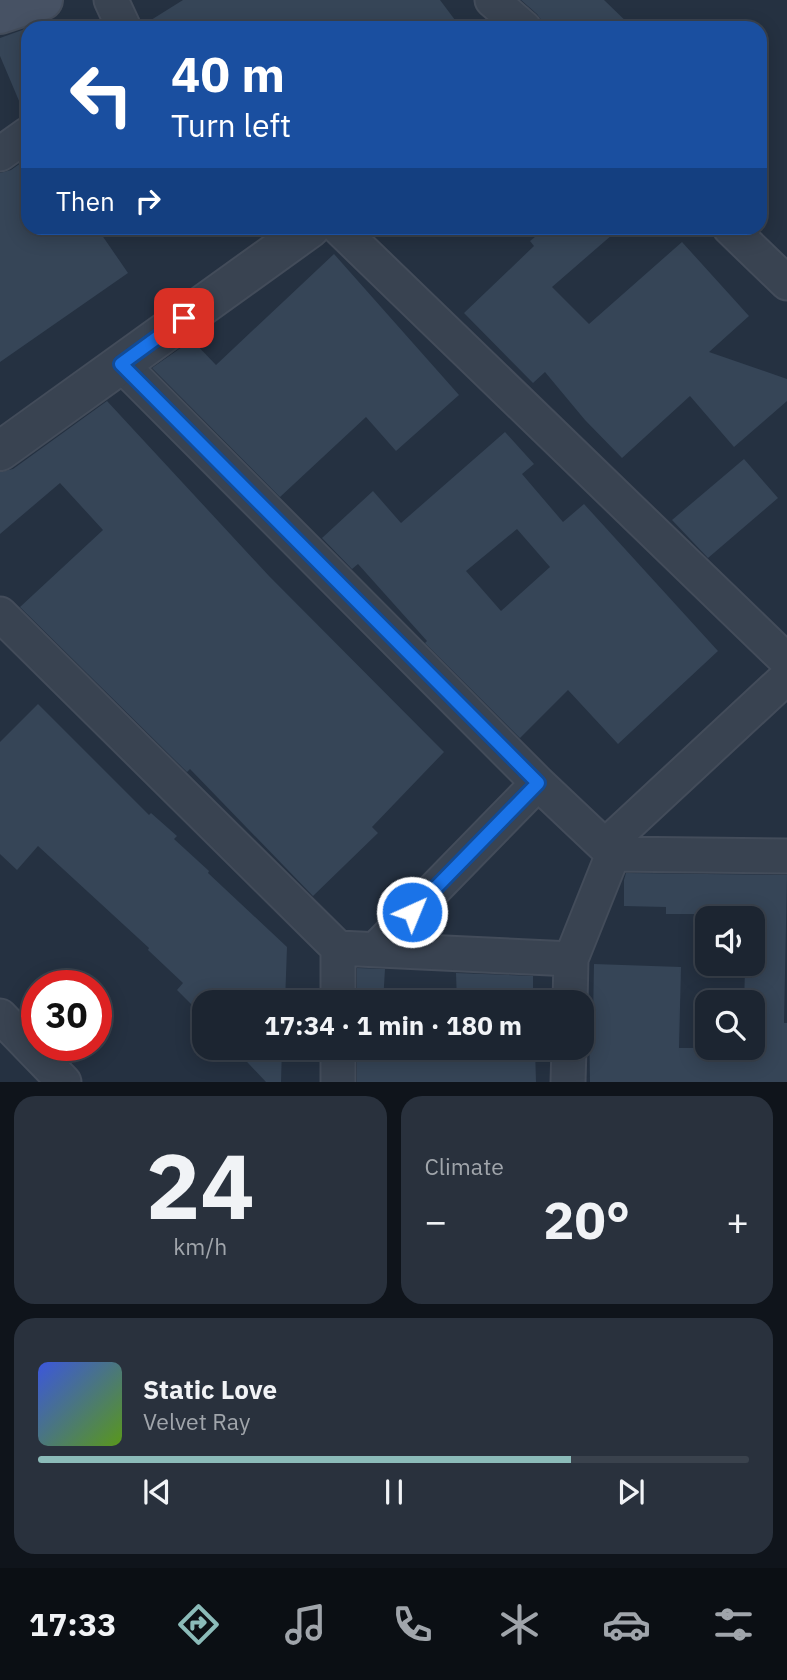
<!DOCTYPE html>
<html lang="en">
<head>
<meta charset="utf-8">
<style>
	:root { --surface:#1c2531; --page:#29313d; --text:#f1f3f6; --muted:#a0a5ab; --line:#3a424d; --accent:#8bbbb9 }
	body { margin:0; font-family:"IBM Plex Sans",sans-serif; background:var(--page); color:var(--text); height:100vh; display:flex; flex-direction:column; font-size:26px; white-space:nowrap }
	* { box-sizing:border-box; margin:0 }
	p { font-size:23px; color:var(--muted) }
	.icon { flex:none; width:38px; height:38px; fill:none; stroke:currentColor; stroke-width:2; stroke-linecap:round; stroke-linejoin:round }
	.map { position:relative; height:1082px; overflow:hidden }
	.side { display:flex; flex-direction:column; gap:14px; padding:14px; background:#0f141b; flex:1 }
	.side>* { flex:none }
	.banner { position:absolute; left:21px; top:21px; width:746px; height:214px; border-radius:21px; box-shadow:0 4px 18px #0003,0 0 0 2px var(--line); background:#1a4fa0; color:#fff; overflow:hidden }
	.controls { position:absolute; left:695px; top:906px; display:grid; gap:14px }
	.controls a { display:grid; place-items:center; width:70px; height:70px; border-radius:14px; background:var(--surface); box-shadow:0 4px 18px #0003,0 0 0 2px var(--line); font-size:35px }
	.speed { position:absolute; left:21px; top:970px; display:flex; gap:14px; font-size:35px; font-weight:700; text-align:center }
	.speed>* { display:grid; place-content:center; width:91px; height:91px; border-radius:50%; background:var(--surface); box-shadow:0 4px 18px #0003,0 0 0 2px var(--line); line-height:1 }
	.speed .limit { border:10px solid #d22; background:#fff; color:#111 }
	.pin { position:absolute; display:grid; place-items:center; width:60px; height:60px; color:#fff; margin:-30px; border-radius:14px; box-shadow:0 4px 10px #0006 }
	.me { position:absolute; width:77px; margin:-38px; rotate:44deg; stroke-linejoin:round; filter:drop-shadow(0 0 5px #0008) }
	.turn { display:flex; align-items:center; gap:24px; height:147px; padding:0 35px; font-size:32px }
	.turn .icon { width:91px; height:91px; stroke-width:2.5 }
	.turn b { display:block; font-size:49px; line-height:60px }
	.then { display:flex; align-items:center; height:66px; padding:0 35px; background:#0003; gap:14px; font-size:26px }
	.big { font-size:52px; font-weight:800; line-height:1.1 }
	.side .card { flex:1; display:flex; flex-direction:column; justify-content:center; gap:10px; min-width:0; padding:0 24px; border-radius:21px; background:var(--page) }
	.side .dial { align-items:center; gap:0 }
	.dial b { font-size:91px; line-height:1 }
	.song { display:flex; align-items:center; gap:21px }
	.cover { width:84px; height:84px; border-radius:10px; background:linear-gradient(135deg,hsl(230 70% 55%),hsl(90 70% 35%)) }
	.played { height:7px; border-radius:4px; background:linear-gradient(90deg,var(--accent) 75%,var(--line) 75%) }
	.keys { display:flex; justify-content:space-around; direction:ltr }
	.heat { display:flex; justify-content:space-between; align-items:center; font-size:38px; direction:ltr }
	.side .tiles { flex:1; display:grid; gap:14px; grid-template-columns:1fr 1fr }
	.card:last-child { grid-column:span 2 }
	.trip { position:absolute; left:192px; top:990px; width:402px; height:70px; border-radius:21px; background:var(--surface); box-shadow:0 4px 18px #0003,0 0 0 2px var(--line); font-weight:800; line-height:70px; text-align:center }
	.dock { display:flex; height:112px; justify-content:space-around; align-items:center; background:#0b0f14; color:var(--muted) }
	.dock .icon { width:49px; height:49px }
	.dock .selected { color:var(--accent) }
	.dock b { font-size:32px; color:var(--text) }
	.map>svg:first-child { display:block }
	.building { fill:#364557; fill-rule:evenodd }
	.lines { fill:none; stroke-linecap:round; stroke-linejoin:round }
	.minor-casing { stroke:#434c5a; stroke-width:37 }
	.tertiary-casing { stroke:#434c5a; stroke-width:42 }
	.secondary-casing { stroke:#434c5a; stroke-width:42 }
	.minor { stroke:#394351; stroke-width:33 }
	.tertiary { stroke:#394351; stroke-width:38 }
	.secondary { stroke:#475264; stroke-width:38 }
	.route-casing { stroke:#114b97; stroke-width:18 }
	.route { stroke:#1a73e8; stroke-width:12 }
</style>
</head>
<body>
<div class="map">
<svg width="787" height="1082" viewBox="0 0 787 1082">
	<rect width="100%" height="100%" fill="#253141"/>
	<path class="building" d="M183,0H440L461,28H143V25Z
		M521,0H604L633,28H543L542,21L537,14Z
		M28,28V115H25L0,56V38Z
		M28,158V228H97L128,273L0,362V173L11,170Z
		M546,228H620L552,287L589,324L682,242L749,316L709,352L787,379V401L734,447L690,396L622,458L585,420L545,372L533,383L464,313L534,246L530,241Z
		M334,254L459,395L396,451L366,417L280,497L152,368L192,340L216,365Z
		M107,401L269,576L444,752L372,827L378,833L313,896L190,769L187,772L20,607L103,530L60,483L0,534V472L13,469Z
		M505,432L534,464L522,474L563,522L584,504L718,651L618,744L568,690L520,738L425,643L427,641L358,564L352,569L322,538L373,491L401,523ZM517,529L550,567L501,611L466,571Z
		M744,459L778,498L708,558L672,520Z
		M38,704L149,815L151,813L177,836L174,839L209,871L208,873L287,947L285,1003H205V1018L177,990L183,983L148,950L149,948L38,846L17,870L0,854V742Z
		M626,873L787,875L784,1023H787V1082H590L589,1020H593L594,964L681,967L679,1048H752V1003H744L745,970H752V914H666V907L624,906V880Z
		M357,968L385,969L383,1003H357Z
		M456,973L533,976V1003H457Z
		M234,1048H282L281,1082H266Z
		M357,1048H535L536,1082H357Z"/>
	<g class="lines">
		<g class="minor-casing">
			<path id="minor" d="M111,0L124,28
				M492,0L524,28
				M0,154L28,134
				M339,228L787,661
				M730,228L787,283
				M121,364L538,783L613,854L571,959L570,1003
				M0,614L338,948V1003
				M605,846L787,677
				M613,854L787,856
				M338,948L571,959
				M376,949L538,783
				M0,1016L64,1082
				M338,1082V1048
				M568,1082L569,1048"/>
		</g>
		<g class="tertiary-casing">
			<path id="tertiary" d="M0,451L310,228"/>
		</g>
		<g class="secondary-casing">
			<path id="secondary" d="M0,14L43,0"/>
		</g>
		<use href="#minor" class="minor"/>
		<use href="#tertiary" class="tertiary"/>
		<use href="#secondary" class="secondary"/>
	</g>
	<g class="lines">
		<g class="route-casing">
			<path id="route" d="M184,318L121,364L538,783L412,912"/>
		</g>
		<use href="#route" class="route"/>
	</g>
</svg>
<div class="controls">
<a><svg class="icon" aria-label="sound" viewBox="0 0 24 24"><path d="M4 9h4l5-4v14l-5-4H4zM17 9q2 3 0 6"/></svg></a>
<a><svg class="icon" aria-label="search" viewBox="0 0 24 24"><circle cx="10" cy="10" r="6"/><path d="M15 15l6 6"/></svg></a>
</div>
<div class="speed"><div class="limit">30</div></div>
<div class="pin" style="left:184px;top:318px;background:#d93025"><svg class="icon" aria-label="arrive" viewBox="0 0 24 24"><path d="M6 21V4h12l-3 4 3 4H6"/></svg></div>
<svg class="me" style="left:412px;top:912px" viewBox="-20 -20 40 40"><circle r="17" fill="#1a73e8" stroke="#fff" stroke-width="3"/><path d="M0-11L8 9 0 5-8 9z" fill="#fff"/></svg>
<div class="trip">17:34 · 1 min · 180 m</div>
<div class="banner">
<div class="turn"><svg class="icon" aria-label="left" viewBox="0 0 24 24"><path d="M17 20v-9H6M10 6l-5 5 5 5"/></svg><div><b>40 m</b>Turn left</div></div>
<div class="then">Then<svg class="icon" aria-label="right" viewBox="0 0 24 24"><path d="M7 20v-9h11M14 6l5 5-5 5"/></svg></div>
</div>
</div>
<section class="side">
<div class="tiles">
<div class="card dial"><b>24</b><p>km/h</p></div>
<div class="card"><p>Climate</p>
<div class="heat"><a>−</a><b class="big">20°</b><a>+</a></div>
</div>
<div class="card">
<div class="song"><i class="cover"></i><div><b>Static Love</b><p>Velvet Ray</p></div></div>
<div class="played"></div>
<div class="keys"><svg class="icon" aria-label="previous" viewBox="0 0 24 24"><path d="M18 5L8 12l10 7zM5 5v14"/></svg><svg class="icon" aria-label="pause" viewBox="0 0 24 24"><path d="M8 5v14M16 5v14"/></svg><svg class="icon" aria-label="next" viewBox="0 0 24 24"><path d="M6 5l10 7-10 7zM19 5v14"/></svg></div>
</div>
</div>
</section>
<nav class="dock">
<b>17:33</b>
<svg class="icon selected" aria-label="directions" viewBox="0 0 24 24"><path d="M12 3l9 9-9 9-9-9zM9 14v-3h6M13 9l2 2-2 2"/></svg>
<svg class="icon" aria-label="music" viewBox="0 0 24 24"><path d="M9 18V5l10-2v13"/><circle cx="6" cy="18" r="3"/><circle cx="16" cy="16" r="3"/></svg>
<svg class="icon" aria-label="phone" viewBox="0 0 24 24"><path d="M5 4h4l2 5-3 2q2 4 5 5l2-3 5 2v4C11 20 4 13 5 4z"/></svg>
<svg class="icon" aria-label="climate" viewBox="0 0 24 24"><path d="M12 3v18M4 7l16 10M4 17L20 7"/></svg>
<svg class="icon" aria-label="car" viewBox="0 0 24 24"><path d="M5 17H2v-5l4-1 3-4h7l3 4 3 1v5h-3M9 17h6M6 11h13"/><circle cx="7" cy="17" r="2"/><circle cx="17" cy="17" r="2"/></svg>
<svg class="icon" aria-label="filters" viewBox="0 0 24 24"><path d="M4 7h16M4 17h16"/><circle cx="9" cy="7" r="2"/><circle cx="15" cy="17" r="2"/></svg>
</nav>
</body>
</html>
